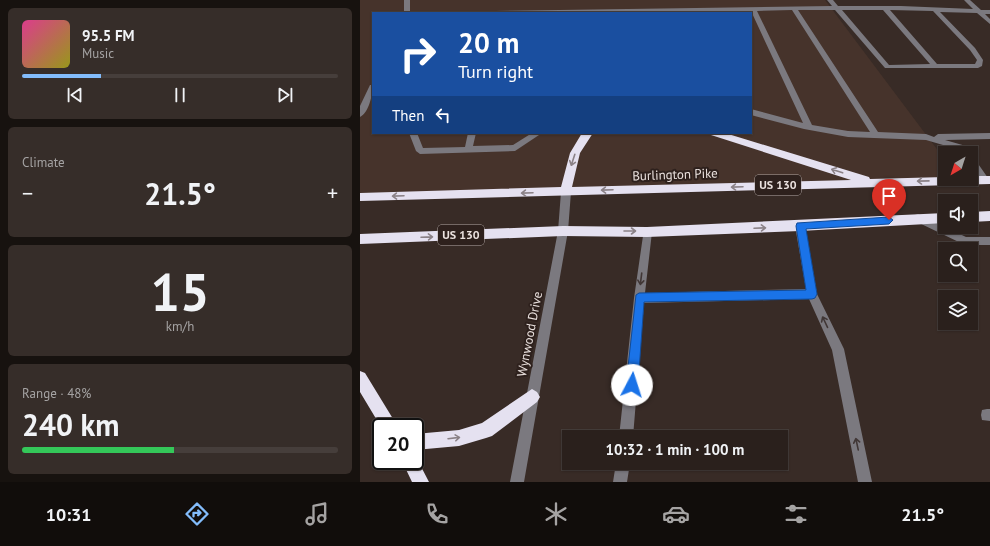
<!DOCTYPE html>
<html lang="en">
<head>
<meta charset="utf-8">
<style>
	:root { --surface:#2a201c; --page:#362d29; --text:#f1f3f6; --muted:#a5a3a3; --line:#463e3b; --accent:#83bcfb }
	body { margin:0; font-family:"PT Sans",sans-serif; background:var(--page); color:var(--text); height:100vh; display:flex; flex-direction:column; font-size:15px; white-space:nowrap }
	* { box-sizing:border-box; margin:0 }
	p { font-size:13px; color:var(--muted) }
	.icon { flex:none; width:22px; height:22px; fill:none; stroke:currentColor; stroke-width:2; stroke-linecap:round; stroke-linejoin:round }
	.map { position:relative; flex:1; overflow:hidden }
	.panel { display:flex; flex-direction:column; gap:8px; padding:8px; background:#17120f; width:360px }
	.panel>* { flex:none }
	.hud { position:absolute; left:12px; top:12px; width:380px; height:122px; border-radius:0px; box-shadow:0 1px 3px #0004,0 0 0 1px var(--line); background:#1a4fa0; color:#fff; overflow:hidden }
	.needle { width:26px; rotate:219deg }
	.buttons { position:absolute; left:578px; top:146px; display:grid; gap:8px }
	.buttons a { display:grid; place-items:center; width:40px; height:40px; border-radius:0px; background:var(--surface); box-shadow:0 1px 3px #0004,0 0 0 1px var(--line); font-size:20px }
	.speed { position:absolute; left:12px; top:418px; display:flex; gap:8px; font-size:20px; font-weight:700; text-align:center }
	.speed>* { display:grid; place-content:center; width:52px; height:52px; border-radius:50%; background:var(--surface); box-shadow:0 1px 3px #0004,0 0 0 1px var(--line); line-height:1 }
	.speed .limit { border:2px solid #111; border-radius:6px; background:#fff; color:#111 }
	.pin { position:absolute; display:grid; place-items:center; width:34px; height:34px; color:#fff; margin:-41px -17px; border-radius:50% 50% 50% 0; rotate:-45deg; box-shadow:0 0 4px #0007 }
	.pin .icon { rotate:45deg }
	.me { position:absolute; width:44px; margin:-22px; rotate:5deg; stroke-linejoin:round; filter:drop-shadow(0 0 3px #0008) }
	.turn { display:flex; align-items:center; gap:14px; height:84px; padding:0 20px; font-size:18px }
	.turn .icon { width:52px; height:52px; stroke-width:2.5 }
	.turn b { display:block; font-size:28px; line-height:34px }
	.then { display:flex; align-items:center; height:38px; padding:0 20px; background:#0003; gap:8px; font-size:15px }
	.big { font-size:30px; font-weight:700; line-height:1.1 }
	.panel .card { flex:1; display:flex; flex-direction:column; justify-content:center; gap:6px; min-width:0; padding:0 14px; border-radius:6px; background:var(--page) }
	.panel .dial { align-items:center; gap:0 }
	.dial b { font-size:52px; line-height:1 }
	.song { display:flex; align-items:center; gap:12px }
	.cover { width:48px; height:48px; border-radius:6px; background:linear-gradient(135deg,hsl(330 70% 55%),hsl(60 70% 35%)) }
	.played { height:4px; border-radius:2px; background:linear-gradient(90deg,var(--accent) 25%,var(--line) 25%) }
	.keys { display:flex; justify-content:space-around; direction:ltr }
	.heat { display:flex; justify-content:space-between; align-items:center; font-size:22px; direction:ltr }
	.charge { height:6px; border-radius:3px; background:linear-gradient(90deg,#34c759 48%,var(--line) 0) }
	.trip { position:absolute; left:202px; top:430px; width:226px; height:40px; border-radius:0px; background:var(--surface); box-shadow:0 1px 3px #0004,0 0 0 1px var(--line); font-weight:700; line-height:40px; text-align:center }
	.menu { display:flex; height:64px; justify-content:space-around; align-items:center; background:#110d0b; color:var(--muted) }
	.menu .icon { width:28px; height:28px }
	.menu .active { color:var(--accent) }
	.menu b { font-size:18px; color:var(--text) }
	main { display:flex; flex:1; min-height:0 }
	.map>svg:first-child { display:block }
	.built { fill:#46332b; fill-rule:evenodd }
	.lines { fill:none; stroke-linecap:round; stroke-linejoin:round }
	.minor { fill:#7b797f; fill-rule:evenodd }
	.highway { fill:#e5e1f0; fill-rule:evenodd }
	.oneway { stroke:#8a8186 }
	.oneway2 { stroke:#413736 }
	.route { fill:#1a73e8; stroke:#114b97 }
	.labels { text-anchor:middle; stroke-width:4; stroke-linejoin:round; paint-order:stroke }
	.shield { fill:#2e211d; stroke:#b2a8a5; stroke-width:1 }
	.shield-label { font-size:12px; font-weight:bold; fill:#ebe2df }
	.street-label { font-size:13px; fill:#ebe2df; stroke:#2e211d }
</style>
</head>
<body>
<main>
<section class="panel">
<div class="card">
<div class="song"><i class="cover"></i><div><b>95.5 FM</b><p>Music</p></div></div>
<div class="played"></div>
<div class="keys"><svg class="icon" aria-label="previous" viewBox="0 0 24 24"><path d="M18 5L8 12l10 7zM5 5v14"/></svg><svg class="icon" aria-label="pause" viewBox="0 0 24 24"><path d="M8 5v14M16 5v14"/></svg><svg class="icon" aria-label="next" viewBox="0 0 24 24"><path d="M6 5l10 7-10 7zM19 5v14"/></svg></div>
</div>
<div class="card"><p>Climate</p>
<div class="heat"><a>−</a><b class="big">21.5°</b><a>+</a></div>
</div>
<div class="card dial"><b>15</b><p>km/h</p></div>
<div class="card"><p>Range · 48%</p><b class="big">240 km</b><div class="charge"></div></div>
</section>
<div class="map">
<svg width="630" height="482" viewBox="0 0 630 482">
	<rect width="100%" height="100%" fill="#382b26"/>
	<path class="built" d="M0,0H465L585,160V179L0,197ZM13,13H391V133H13Z"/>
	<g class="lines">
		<path class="minor" d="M44,0H50V13H44Z
			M467,0H473L478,6H541L613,9L604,0H610L621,10H630V14H625L630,19V24L617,13L580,12L615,48L623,60L622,66L618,68H525L475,10H438L518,132L566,134L574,137L578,134L630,133V139L585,140L606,146L610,153H602L600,150L566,140L488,137L444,129L391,115V109L443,123L391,11L132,13L135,11L472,6ZM432,10L510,132L488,131L452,125L397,11ZM482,10H523L570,64L529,65ZM530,10L573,11L610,50L617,60L615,64H577Z
			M10,85H13C13,93 9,113 0,117V106Z
			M49,133H57L63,148L105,147L108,133H116L113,146L153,145L172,133H182L155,151L60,154L56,151Z
			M611,157L614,158L628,178L629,180L628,182H622L611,167Z
			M206,188L211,192L208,231L164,482H150L198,231L201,192Z
			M558,214L606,237H630V245H605L555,221L553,218L555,215Z
			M440,222L443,223L445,226L457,294L484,349L512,482H498L472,350L449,299L284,303L273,437H259L274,298L284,229L287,228L290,229L292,232L285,293L446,289L435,226L437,223Z
			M627,409H630V421L622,420L621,415L622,410Z
			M256,463H270L267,482H253Z"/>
		<path class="highway" d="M222,133H233L220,153L212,187L491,180L351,135L349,133H365L509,177L510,179L585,177V179H611V176H630V184L0,201V193L201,187L210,153Z
			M630,211V221L611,222V212Z
			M585,213V223L440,231L287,237L203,236L0,244V234L203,226L287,227Z
			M0,371L5,373L38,427H21L0,392Z
			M172,389L177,392L180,397L177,402L132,436L126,438L99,446L55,450V434L99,430L122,423Z
			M55,455L69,482H52L42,461H55Z"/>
	</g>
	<defs><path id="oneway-shaft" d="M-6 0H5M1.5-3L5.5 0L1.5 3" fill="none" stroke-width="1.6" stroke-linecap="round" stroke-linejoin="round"/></defs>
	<g class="oneway">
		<use href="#oneway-shaft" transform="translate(213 160) rotate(108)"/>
		<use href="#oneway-shaft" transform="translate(477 171) rotate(-162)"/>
		<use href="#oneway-shaft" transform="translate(563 181) rotate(179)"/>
		<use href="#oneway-shaft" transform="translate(377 187) rotate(178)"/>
		<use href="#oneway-shaft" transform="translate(247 190) rotate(178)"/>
		<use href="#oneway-shaft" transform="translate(167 193) rotate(178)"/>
		<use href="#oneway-shaft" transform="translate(38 196) rotate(178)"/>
		<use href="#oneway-shaft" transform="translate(400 228) rotate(-2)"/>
		<use href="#oneway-shaft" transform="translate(270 231)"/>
		<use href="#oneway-shaft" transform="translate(67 237) rotate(-2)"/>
		<use href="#oneway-shaft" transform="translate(94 438) rotate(-7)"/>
	</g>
	<g class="oneway2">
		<use href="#oneway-shaft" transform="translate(281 279) rotate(97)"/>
		<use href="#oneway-shaft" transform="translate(465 322) rotate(-115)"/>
		<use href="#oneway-shaft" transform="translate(497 444) rotate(-102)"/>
	</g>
	<path class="route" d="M529,217L533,220L529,224L446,229L457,294L455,298L452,299L284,302L278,385L276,389L272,390L268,389L266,385L276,295L279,293L446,290L436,226L437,223Z"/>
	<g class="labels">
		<g class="shield">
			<rect x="395" y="175" width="46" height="20" rx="3"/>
			<rect x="78" y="225" width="46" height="20" rx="3"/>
		</g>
		<g class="shield-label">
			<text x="418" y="189">US 130</text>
			<text x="101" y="239">US 130</text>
		</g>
		<g class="street-label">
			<text transform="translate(315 174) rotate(-2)" y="5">Burlington Pike</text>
			<text transform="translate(169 334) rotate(-79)" y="5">Wynwood Drive</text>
		</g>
	</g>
</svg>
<div class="buttons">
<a><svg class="needle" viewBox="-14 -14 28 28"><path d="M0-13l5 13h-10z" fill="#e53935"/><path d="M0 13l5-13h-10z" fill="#a5a3a3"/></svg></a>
<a><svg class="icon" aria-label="sound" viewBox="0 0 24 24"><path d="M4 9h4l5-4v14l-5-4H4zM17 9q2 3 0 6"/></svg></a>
<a><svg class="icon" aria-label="search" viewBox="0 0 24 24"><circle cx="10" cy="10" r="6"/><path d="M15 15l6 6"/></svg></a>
<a><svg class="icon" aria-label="layers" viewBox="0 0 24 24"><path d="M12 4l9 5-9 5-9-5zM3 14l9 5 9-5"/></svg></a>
</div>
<div class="speed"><div class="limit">20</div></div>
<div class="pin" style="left:529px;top:220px;background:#d93025"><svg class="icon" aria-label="arrive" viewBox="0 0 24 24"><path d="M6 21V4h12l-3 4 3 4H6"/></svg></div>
<svg class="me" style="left:272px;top:385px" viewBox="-20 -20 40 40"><circle r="19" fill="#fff"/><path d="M0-13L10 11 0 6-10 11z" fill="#1a73e8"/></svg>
<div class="trip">10:32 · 1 min · 100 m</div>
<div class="hud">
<div class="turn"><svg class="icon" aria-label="right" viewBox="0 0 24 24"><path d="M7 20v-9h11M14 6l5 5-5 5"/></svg><div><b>20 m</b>Turn right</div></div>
<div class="then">Then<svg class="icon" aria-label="left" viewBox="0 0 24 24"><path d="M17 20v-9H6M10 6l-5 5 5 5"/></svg></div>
</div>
</div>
</main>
<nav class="menu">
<b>10:31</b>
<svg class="icon active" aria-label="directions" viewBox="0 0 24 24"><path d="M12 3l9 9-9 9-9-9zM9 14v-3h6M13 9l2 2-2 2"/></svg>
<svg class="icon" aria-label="music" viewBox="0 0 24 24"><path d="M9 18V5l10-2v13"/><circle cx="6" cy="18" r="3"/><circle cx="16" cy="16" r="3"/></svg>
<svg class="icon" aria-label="phone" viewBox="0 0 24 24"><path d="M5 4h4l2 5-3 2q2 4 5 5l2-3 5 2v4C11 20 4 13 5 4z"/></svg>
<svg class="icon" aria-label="climate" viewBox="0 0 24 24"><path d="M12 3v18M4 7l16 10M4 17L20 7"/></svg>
<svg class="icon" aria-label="car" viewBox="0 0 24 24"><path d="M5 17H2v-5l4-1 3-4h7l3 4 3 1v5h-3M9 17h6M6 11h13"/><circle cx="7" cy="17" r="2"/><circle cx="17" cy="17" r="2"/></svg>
<svg class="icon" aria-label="filters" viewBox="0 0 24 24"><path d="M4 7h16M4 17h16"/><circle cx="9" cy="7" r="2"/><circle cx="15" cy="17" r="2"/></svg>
<b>21.5°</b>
</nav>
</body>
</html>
